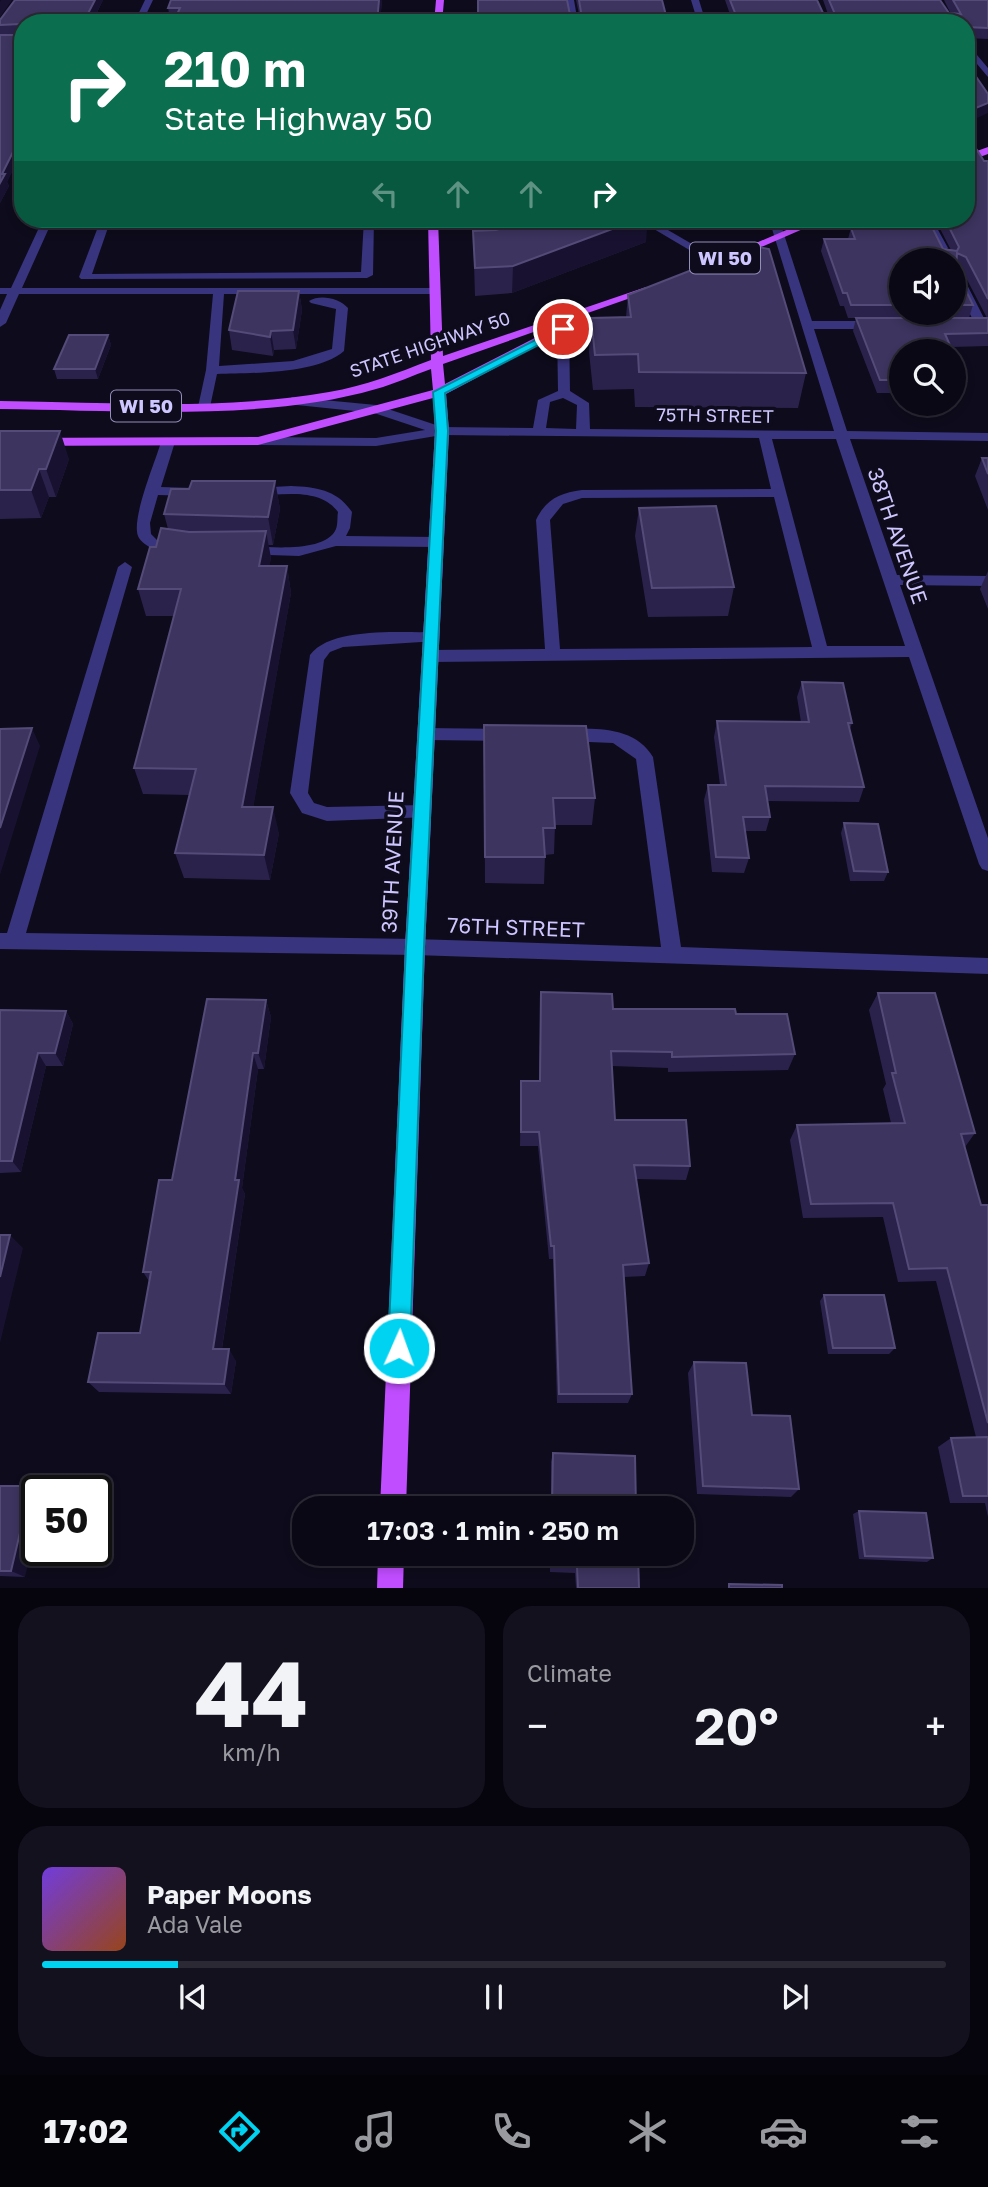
<!DOCTYPE html>
<html lang="en">
<head>
<meta charset="utf-8">
<style>
	:root { --surface:#0a0815; --page:#13111e; --text:#f1f3f6; --muted:#999aa0; --line:#2a2934; --accent:#00d3f1 }
	body { margin:0; font-family:"Golos Text",sans-serif; background:var(--page); color:var(--text); height:100vh; display:flex; flex-direction:column; font-size:26px; white-space:nowrap }
	* { box-sizing:border-box; margin:0 }
	p { font-size:23px; color:var(--muted) }
	.icon { flex:none; width:38px; height:38px; fill:none; stroke:currentColor; stroke-width:2; stroke-linecap:round; stroke-linejoin:round }
	.map { position:relative; height:1588px; overflow:hidden }
	.details { display:flex; flex-direction:column; gap:18px; padding:18px; background:#06040c; flex:1 }
	.details>* { flex:none }
	.banner { position:absolute; left:14px; top:14px; width:961px; height:214px; border-radius:28px; box-shadow:0 4px 10px #0003,0 0 0 2px var(--line); background:#0b6e4f; color:#fff; overflow:hidden }
	.buttons { position:absolute; left:889px; top:248px; display:grid; gap:14px }
	.buttons a { display:grid; place-items:center; width:77px; height:77px; border-radius:50%; background:var(--surface); box-shadow:0 4px 10px #0003,0 0 0 2px var(--line); font-size:35px }
	.speed { position:absolute; left:21px; top:1475px; display:flex; gap:14px; font-size:35px; font-weight:700; text-align:center }
	.speed>* { display:grid; place-content:center; width:91px; height:91px; border-radius:50%; background:var(--surface); box-shadow:0 4px 10px #0003,0 0 0 2px var(--line); line-height:1 }
	.speed .limit { border:4px solid #111; border-radius:10px; background:#fff; color:#111 }
	.pin { position:absolute; display:grid; place-items:center; width:60px; height:60px; color:#fff; margin:-30px; border:4px solid #fff; border-radius:50%; box-shadow:0 2px 7px #0007 }
	.me { position:absolute; width:77px; margin:-38px; rotate:2deg; stroke-linejoin:round; filter:drop-shadow(0 0 5px #0008) }
	.turn { display:flex; align-items:center; gap:24px; height:147px; padding:0 35px; font-size:32px }
	.turn .icon { width:91px; height:91px; stroke-width:2.5 }
	.turn b { display:block; font-size:49px; line-height:60px }
	.lanes { display:flex; align-items:center; height:66px; padding:0 35px; background:#0003; justify-content:center; gap:35px; direction:ltr }
	.lanes .off { opacity:.35 }
	.big { font-size:52px; font-weight:600; line-height:1.1 }
	.details .card { flex:1; display:flex; flex-direction:column; justify-content:center; gap:10px; min-width:0; padding:0 24px; border-radius:28px; background:var(--page) }
	.details .dial { align-items:center; gap:0 }
	.dial b { font-size:91px; line-height:1 }
	.song { display:flex; align-items:center; gap:21px }
	.cover { width:84px; height:84px; border-radius:10px; background:linear-gradient(135deg,hsl(260 70% 55%),hsl(20 70% 35%)) }
	.played { height:7px; border-radius:4px; background:linear-gradient(90deg,var(--accent) 15%,var(--line) 15%) }
	.keys { display:flex; justify-content:space-around; direction:ltr }
	.heat { display:flex; justify-content:space-between; align-items:center; font-size:38px; direction:ltr }
	.details .tiles { flex:1; display:grid; gap:18px; grid-template-columns:1fr 1fr }
	.card:last-child { grid-column:span 2 }
	.trip { position:absolute; left:292px; top:1496px; width:402px; height:70px; border-radius:28px; background:var(--surface); box-shadow:0 4px 10px #0003,0 0 0 2px var(--line); font-weight:600; line-height:70px; text-align:center }
	.menu { display:flex; height:112px; justify-content:space-around; align-items:center; background:#040308; color:var(--muted) }
	.menu .icon { width:49px; height:49px }
	.menu .selected { color:var(--accent) }
	.menu b { font-size:32px; color:var(--text) }
	.map>svg:first-child { display:block }
	.lines { fill:none; stroke-linecap:round; stroke-linejoin:round }
	.minor { fill:#38347d; fill-rule:evenodd }
	.major { fill:#c04dff; fill-rule:evenodd }
	.wall { fill:#2b224c; fill-rule:evenodd }
	.shaded-wall { fill:#181230 }
	.building { fill:#3d345f; stroke:#544b78; stroke-width:2 }
	.route { fill:#00d3f1; stroke:#00899d; stroke-width:2 }
	.labels { text-anchor:middle; stroke-width:7; stroke-linejoin:round; paint-order:stroke }
	.far-street-label { font-size:18px; fill:#cec6ff; stroke:#0e0b1c }
	.shield { fill:#0e0b1c; stroke:#948ebb; stroke-width:2 }
	.shield-label { font-size:19px; font-weight:bold; fill:#cec6ff }
	.street-label { font-size:21px; fill:#cec6ff; stroke:#0e0b1c }
</style>
</head>
<body>
<div class="map">
<svg width="988" height="1589" viewBox="0 0 988 1589">
	<rect width="100%" height="100%" fill="#0e0b1c"/>
	<g class="lines">
		<path class="minor" d="M145,0H153L142,23H134Z
			M566,0H574L578,23H570Z
			M691,0H699L706,23H698Z
			M966,42L988,68V77L966,51Z
			M43,219H53L22,288H435L441,291L435,294H224L219,366L293,361L332,349L336,309L311,303L309,301C320,294 339,298 348,308L344,351C318,374 251,373 217,374L210,407L204,411L198,407L206,370L213,294H19L6,323L0,327V310L7,294H0V288H11Z
			M101,219H111L92,274L361,272L364,219H374L373,275L367,278L81,279L79,277Z
			M500,219H510L511,237L521,241V245L502,241Z
			M637,219H649L723,262L713,264Z
			M769,219H779L812,321H878L884,325L878,329H814L847,431L988,433V441L850,439L897,575L988,576V586L900,585L988,838V871L982,869L979,864L909,657L430,662L422,656L430,650L545,649L536,520C546,499 560,493 582,490L771,489L759,438L442,435L376,446L258,445L251,441L258,437L376,438L425,430L374,413L287,404L286,401L292,397L376,405L442,427L533,428L538,400L558,391L557,329L563,325L569,329L570,391L589,403L590,429L834,431ZM563,398L577,405L576,429L546,428L550,402ZM772,439H836L905,646H827ZM774,497L812,647L560,649L550,520L563,504L582,498Z
			M922,219H932L948,248L946,250H938Z
			M954,268L960,271L987,324L985,327L975,324L954,282Z
			M168,438L175,442L161,487L194,488L201,492L194,496L158,495L150,523L151,534L158,541L183,548L185,551L178,556C165,552 147,550 139,538C129,523 156,460 161,442Z
			M291,486C317,487 337,490 352,512L350,528L346,536L436,537L443,542L436,547L336,546L299,556L243,554L241,551L243,548L248,546C269,547 326,553 336,529C338,524 337,517 338,512C320,487 281,495 254,496L247,492L254,488Z
			M125,562L132,567L26,933L415,939L661,947L636,759L613,743L565,741L557,735C562,727 568,729 577,729C604,728 637,730 653,757L681,947L988,958V974L415,955L0,949V933H7L118,567Z
			M431,632L439,637L437,641L343,647L330,652L324,660L308,793L314,803L327,807L422,805L428,807L431,812L428,817L327,821L302,813L290,793L310,655C331,627 398,633 431,632Z
			M426,728L509,729L517,735L509,741L426,740L418,734Z"/>
		<path class="major" d="M436,0H444L442,23H434Z
			M988,147V154L966,162V155Z
			M428,219H438L443,356L646,287L656,289L443,364L445,384L562,324L572,327L446,394L449,431L425,947L406,1508H380L405,947L435,431L433,398L258,445L0,446V438L258,437L433,390L431,369C413,375 395,384 376,389C263,422 118,410 0,409V401C109,402 221,411 329,392C365,386 397,373 431,360Z
			M812,219H826L738,257L728,255Z
			M378,1554H404L403,1589H377Z"/>
	</g>
	<path class="wall" d="M103,0L92,23H23L16,163L7,182L9,186L0,203V20Z
		M171,0H382L380,23H171L168,8Z
		M576,0H662L668,23H478L579,14Z
		M725,0H817L823,13L828,14L823,0H940L949,13L951,14L944,0H988V39L966,38V23H733Z
		M966,133L970,140L968,149V152L984,161H988V346L951,347L901,352V393H877L853,331L856,318H848L844,306H840L821,251L824,239H848L851,228L951,250L935,219H966ZM901,261H954V313H901ZM956,267L962,270L987,318H969L973,305L956,270Z
		M496,230L646,242L512,293L475,296L473,231Z
		M299,291L302,310L296,349L274,350L273,356L232,350L229,330Z
		M628,295L806,373L798,408L635,407L634,389L593,390L589,352L591,318L626,317Z
		M108,335L111,345L98,379H57L54,369Z
		M954,353L966,381L962,394H954Z
		M0,431L69,459L56,497H49L41,518L0,519Z
		M982,458H988V510L975,476Z
		M275,481L280,509L273,545H268L271,558L269,566H287L291,593L253,807L279,833L270,880L184,878L175,853L189,795L143,794L134,768L174,616H146L138,589L156,547L168,529L164,514L189,489Z
		M639,508L734,587L728,616L648,617L635,536Z
		M988,571V609L980,589Z
		M802,682L852,723L850,729L864,787L859,802L767,801L770,817L766,831H745L749,858L744,873L712,872L704,800L708,785H720L714,737L717,721L801,722L797,697Z
		M484,725L595,798L592,825H555L554,854L545,855L544,884L485,883Z
		M844,823L888,872L884,881H850L841,833Z
		M541,992L613,1009L736,1014L795,1054L788,1070L668,1072V1068L612,1066L615,1120L690,1166L686,1180L636,1179L649,1263L645,1276L624,1277L632,1394L628,1403H557L553,1259H549L538,1146H520L521,1081H539Z
		M878,993L975,1133L965,1147L981,1205H988V1517L985,1503H950L938,1447L951,1438L976,1437L936,1281L898,1282L883,1217L803,1218L790,1140L797,1125L891,1123L883,1089L886,1084L869,1010Z
		M266,1000L271,1017L264,1069H258L242,1188L245,1194L222,1349L236,1361L231,1394L99,1392L88,1382L140,1333L149,1281L143,1272L172,1180Z
		M0,1010L66,1011L73,1024L63,1066H46L21,1172L0,1173Z
		M824,1295L895,1348L889,1354H828L820,1301Z
		M694,1362L752,1415L799,1489L791,1497L697,1494L688,1373Z
		M553,1453L636,1508H551V1462Z
		M0,1486L25,1577L0,1576Z
		M859,1511L933,1558L927,1562L859,1559L853,1514Z
		M550,1554H638L639,1588H576L575,1573L550,1572Z"/>
	<path class="shaded-wall" d="M1,0H12L0,17V2Z
		M95,0H103L92,23H83Z
		M379,0H382L380,23H377Z
		M988,103V113L966,123V112Z
		M23,132V151L7,182L9,186L0,203V183L2,174Z
		M639,219H648L646,242L512,293L513,266Z
		M299,291L302,310L296,349L293,330Z
		M271,331L274,350L273,356L270,337Z
		M108,335L111,345L98,379L95,369Z
		M60,431L69,459L56,497L46,469Z
		M39,469L49,497L41,518L31,490Z
		M275,481L280,509L273,545L268,517Z
		M266,531L271,558L265,593L259,566Z
		M287,566L291,593L249,832L242,807Z
		M32,728L40,746L0,875V828Z
		M273,807L279,833L270,880L264,855Z
		M266,1000L271,1017L264,1069L258,1053Z
		M66,1011L73,1024L63,1066L55,1053Z
		M38,1053L46,1066L21,1172L12,1161Z
		M253,1053L258,1069L242,1188L245,1194L220,1361L213,1349Z
		M10,1235L23,1248L0,1343V1277Z
		M229,1349L236,1361L231,1394L224,1384Z
		M31,1486L38,1491H37V1527L25,1577L11,1571Z"/>
	<path class="building" d="M15,0H95L83,23H23V132L2,174H5L0,183V35H20L23,33L20,24L0,25V20Z
		M171,0H379L377,23H173L180,8H168Z
		M478,0H567L570,15H579L581,12L579,0H662L668,23H478Z
		M730,0H817L823,13L835,14L829,0H940L949,13L961,14L953,0H988V28L966,27V23H739Z
		M966,62L988,94V103L966,112Z
		M966,133L970,140L967,143L968,152L977,150L984,161H988V299L966,257L957,253L956,270L973,305H954V261H901V305H851L847,293H843L824,239H855L851,228L932,227L943,249L957,251L959,247L945,219H966Z
		M529,219H639L513,266L475,268L473,231L496,230Z
		M753,246L769,249L806,373L639,372L638,354L595,355L591,318L631,317L628,295Z
		M238,291H299L293,330L271,331L270,337L229,330Z
		M856,318H988V333L945,334L953,352H901V380H880Z
		M69,335H108L95,369H54Z
		M954,353L966,381H954Z
		M0,431H60L46,469H39L31,490H0Z
		M982,458H988V474Z
		M192,481H275L268,517L164,514L171,489H189Z
		M716,506L734,587L652,588L639,508Z
		M161,528L189,532L266,531L259,566H287L242,807H273L264,855L175,853L196,769L134,768L181,589H138L150,547H156Z
		M802,682L843,683L852,723H848L864,787L765,786L770,817H743L749,858L716,857L708,785H726L717,721L809,722Z
		M484,725L586,726L595,798H553L555,828H543L545,857H485Z
		M32,728L0,828V729Z
		M844,823L878,824L888,872L854,871Z
		M541,992L612,994L613,1009H735L736,1014H787L795,1054L672,1057V1052L611,1051L615,1120H686L690,1166L634,1165L649,1263L623,1265L632,1394H559L554,1246H551L539,1132H521V1081H540Z
		M878,993H935L975,1133L961,1134L981,1205H988V1423L947,1268L909,1269L893,1203L811,1204L797,1125L905,1123L892,1073H896Z
		M207,999L266,1000L258,1053H253L235,1180H239L213,1349H229L224,1384L88,1382L98,1333H140L151,1272H143L159,1180H172Z
		M0,1010L66,1011L55,1053H38L12,1161H0Z
		M0,1235H10L0,1277Z
		M824,1295H884L895,1348H833Z
		M694,1362L746,1363L752,1415L790,1416L799,1489L703,1486Z
		M988,1437V1496H963L951,1438Z
		M553,1453L635,1456L636,1508H552Z
		M0,1486H31L11,1571H0Z
		M859,1511L926,1513L933,1558L865,1556Z
		M552,1554H638L639,1588H578L577,1567L552,1566Z
		M729,1584L782,1585V1588H729Z"/>
	<path class="route" d="M563,326L566,327V331L445,393L448,431L424,947L410,1348L407,1356L399,1359L391,1356L388,1348L406,947L436,431L433,392Z"/>
	<g class="labels">
		<g class="far-street-label">
			<text transform="translate(430 345) rotate(-19)" y="6">STATE HIGHWAY 50</text>
			<text transform="translate(715 416) rotate(1)" y="6">75TH STREET</text>
		</g>
		<g class="shield">
			<rect x="690" y="242.5" width="70" height="31" rx="5"/>
			<rect x="111" y="390.5" width="70" height="31" rx="5"/>
		</g>
		<g class="shield-label">
			<text x="725" y="265">WI 50</text>
			<text x="146" y="413">WI 50</text>
		</g>
		<g class="street-label">
			<text transform="translate(897 536) rotate(71)" y="7">38TH AVENUE</text>
			<text transform="translate(393 862) rotate(-87)" y="7">39TH AVENUE</text>
			<text transform="translate(516 928) rotate(2)" y="7">76TH STREET</text>
		</g>
	</g>
</svg>
<div class="buttons">
<a><svg class="icon" aria-label="sound" viewBox="0 0 24 24"><path d="M4 9h4l5-4v14l-5-4H4zM17 9q2 3 0 6"/></svg></a>
<a><svg class="icon" aria-label="search" viewBox="0 0 24 24"><circle cx="10" cy="10" r="6"/><path d="M15 15l6 6"/></svg></a>
</div>
<div class="speed"><div class="limit">50</div></div>
<div class="pin" style="left:563px;top:329px;background:#d93025"><svg class="icon" aria-label="arrive" viewBox="0 0 24 24"><path d="M6 21V4h12l-3 4 3 4H6"/></svg></div>
<svg class="me" style="left:399px;top:1348px" viewBox="-20 -20 40 40"><circle r="17" fill="#00d3f1" stroke="#fff" stroke-width="3"/><path d="M0-11L8 9 0 5-8 9z" fill="#fff"/></svg>
<div class="trip">17:03 · 1 min · 250 m</div>
<div class="banner">
<div class="turn"><svg class="icon" aria-label="right" viewBox="0 0 24 24"><path d="M7 20v-9h11M14 6l5 5-5 5"/></svg><div><b>210 m</b>State Highway 50</div></div>
<div class="lanes"><svg class="icon off" aria-label="left" viewBox="0 0 24 24"><path d="M17 20v-9H6M10 6l-5 5 5 5"/></svg><svg class="icon off" aria-label="ahead" viewBox="0 0 24 24"><path d="M12 20V5M6 11l6-6 6 6"/></svg><svg class="icon off" aria-label="ahead" viewBox="0 0 24 24"><path d="M12 20V5M6 11l6-6 6 6"/></svg><svg class="icon" aria-label="right" viewBox="0 0 24 24"><path d="M7 20v-9h11M14 6l5 5-5 5"/></svg></div>
</div>
</div>
<section class="details">
<div class="tiles">
<div class="card dial"><b>44</b><p>km/h</p></div>
<div class="card"><p>Climate</p>
<div class="heat"><a>−</a><b class="big">20°</b><a>+</a></div>
</div>
<div class="card">
<div class="song"><i class="cover"></i><div><b>Paper Moons</b><p>Ada Vale</p></div></div>
<div class="played"></div>
<div class="keys"><svg class="icon" aria-label="previous" viewBox="0 0 24 24"><path d="M18 5L8 12l10 7zM5 5v14"/></svg><svg class="icon" aria-label="pause" viewBox="0 0 24 24"><path d="M8 5v14M16 5v14"/></svg><svg class="icon" aria-label="next" viewBox="0 0 24 24"><path d="M6 5l10 7-10 7zM19 5v14"/></svg></div>
</div>
</div>
</section>
<nav class="menu">
<b>17:02</b>
<svg class="icon selected" aria-label="directions" viewBox="0 0 24 24"><path d="M12 3l9 9-9 9-9-9zM9 14v-3h6M13 9l2 2-2 2"/></svg>
<svg class="icon" aria-label="music" viewBox="0 0 24 24"><path d="M9 18V5l10-2v13"/><circle cx="6" cy="18" r="3"/><circle cx="16" cy="16" r="3"/></svg>
<svg class="icon" aria-label="phone" viewBox="0 0 24 24"><path d="M5 4h4l2 5-3 2q2 4 5 5l2-3 5 2v4C11 20 4 13 5 4z"/></svg>
<svg class="icon" aria-label="climate" viewBox="0 0 24 24"><path d="M12 3v18M4 7l16 10M4 17L20 7"/></svg>
<svg class="icon" aria-label="car" viewBox="0 0 24 24"><path d="M5 17H2v-5l4-1 3-4h7l3 4 3 1v5h-3M9 17h6M6 11h13"/><circle cx="7" cy="17" r="2"/><circle cx="17" cy="17" r="2"/></svg>
<svg class="icon" aria-label="filters" viewBox="0 0 24 24"><path d="M4 7h16M4 17h16"/><circle cx="9" cy="7" r="2"/><circle cx="15" cy="17" r="2"/></svg>
</nav>
</body>
</html>
